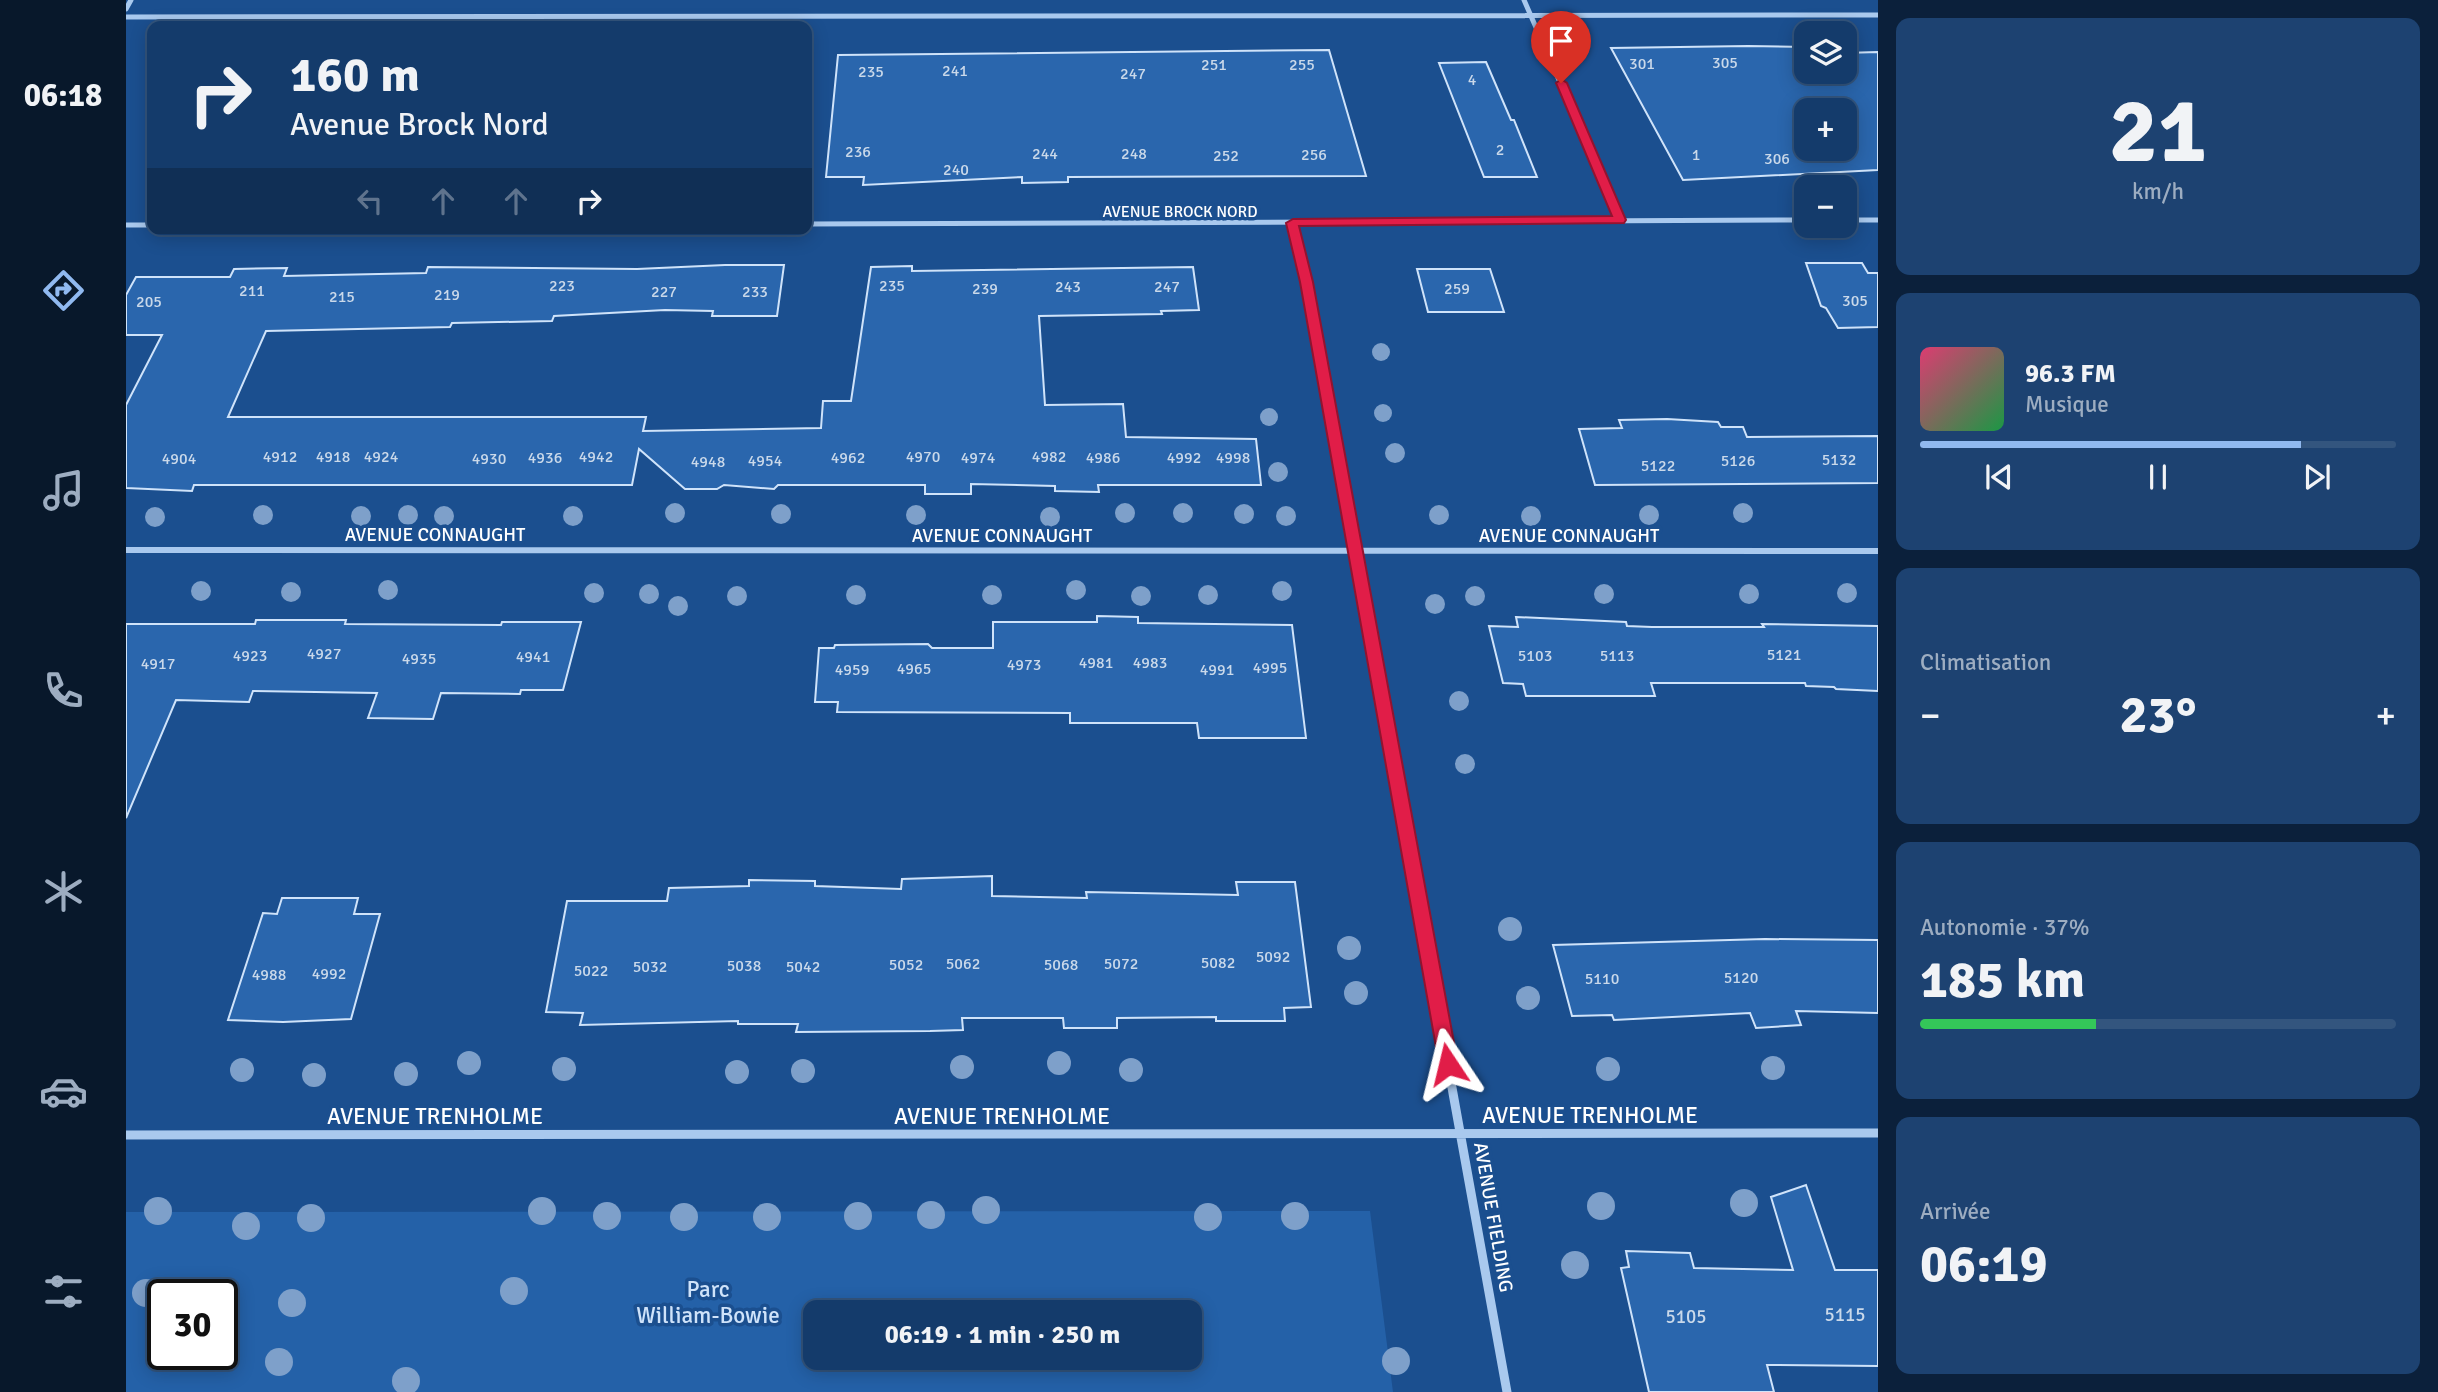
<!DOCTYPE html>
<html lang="fr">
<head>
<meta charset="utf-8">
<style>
	:root { --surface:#143b6b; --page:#1d4271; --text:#f1f3f6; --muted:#9dadc1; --line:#33557e; --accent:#90b9f0 }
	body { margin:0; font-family:Signika,sans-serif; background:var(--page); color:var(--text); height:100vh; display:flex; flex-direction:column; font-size:26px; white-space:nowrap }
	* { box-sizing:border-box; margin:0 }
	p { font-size:23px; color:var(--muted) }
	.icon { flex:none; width:38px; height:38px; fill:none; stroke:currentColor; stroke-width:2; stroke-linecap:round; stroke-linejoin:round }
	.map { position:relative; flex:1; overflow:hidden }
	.drawer { display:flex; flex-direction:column; gap:18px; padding:18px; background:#0b203b; width:560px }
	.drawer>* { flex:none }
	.top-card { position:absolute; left:21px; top:21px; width:665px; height:214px; border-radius:14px; box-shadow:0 4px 18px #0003,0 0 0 2px var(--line); background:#143b6b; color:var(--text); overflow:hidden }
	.controls { position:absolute; left:1668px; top:21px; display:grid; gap:14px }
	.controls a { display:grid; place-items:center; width:63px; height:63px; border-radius:14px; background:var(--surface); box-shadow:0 4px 18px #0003,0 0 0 2px var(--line); font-size:35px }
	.speed { position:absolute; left:21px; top:1279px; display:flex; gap:14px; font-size:35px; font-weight:700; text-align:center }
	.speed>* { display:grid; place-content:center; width:91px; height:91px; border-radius:50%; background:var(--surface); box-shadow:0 4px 18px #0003,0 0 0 2px var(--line); line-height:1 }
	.speed .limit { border:4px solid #111; border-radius:10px; background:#fff; color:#111 }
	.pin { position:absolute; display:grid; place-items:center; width:60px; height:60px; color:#fff; margin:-72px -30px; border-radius:50% 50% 50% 0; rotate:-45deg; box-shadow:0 0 7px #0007 }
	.pin .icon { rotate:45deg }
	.me { position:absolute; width:77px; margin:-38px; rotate:350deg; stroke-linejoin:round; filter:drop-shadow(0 0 5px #0008) }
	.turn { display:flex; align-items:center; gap:24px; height:147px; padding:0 28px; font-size:32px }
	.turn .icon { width:91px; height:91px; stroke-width:2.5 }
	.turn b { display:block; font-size:49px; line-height:60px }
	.lanes { display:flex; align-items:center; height:66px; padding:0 28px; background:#0003; justify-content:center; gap:35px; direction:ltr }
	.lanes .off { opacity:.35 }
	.big { font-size:52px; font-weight:700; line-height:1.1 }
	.drawer .card { flex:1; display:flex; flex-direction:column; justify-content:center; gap:10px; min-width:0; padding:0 24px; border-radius:14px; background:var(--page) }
	.drawer .dial { align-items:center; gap:0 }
	.dial b { font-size:91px; line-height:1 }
	.song { display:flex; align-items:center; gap:21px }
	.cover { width:84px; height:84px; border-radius:10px; background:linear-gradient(135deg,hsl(340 70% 55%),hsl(140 70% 35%)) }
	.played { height:7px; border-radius:4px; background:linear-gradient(90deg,var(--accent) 80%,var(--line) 80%) }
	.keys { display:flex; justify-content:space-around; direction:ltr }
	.heat { display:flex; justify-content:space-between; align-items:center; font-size:38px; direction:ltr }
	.charge { height:10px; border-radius:5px; background:linear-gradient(90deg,#34c759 37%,var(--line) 0) }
	.trip { position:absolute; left:677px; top:1300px; width:399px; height:70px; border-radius:14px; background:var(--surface); box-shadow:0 4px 18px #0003,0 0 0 2px var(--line); font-weight:700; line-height:70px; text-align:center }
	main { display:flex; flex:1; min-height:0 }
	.tabs { display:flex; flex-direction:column; width:126px; justify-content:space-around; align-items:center; background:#08182b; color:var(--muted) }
	.tabs .icon { width:49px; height:49px }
	.tabs .on { color:var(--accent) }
	.tabs b { font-size:32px; color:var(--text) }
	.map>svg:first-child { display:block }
	.green { fill:#2461a8; fill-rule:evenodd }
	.building { fill:#2a66ad; stroke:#cfe3fa; stroke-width:2; fill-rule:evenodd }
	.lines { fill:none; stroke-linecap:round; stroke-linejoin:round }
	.minor-far2 { stroke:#a9c9ee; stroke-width:5 }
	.minor-far1 { stroke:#a9c9ee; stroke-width:6 }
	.minor { stroke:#a9c9ee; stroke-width:9 }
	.tree { fill:#7ea0ca }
	.route { fill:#e11d48; stroke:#92132f; stroke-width:2 }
	.labels { text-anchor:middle; stroke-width:7; stroke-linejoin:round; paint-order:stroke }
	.number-label { font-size:16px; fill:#cad9ea }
	.far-street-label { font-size:16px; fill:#fff; stroke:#1b4f8f }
	.street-label { font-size:19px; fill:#fff; stroke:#1b4f8f }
	.near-number-label { font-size:19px; fill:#cad9ea }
	.near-street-label { font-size:23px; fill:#fff; stroke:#1b4f8f }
	.near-park-label { font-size:23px; fill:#cfe3fa; stroke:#1b4f8f }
</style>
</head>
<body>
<main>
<nav class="tabs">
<b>06:18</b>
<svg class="icon on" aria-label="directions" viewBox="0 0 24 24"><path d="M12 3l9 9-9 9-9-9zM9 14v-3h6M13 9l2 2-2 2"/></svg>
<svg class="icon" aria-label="music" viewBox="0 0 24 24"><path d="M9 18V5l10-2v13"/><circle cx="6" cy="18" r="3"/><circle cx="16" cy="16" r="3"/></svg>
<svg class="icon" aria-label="phone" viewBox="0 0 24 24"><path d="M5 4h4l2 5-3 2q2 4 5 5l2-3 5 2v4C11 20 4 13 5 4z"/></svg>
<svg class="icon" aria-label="climate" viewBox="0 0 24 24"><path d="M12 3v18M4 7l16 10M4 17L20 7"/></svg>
<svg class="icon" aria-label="car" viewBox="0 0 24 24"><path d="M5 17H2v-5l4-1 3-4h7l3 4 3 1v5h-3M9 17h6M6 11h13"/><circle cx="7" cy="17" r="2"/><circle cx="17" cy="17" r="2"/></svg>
<svg class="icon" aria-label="filters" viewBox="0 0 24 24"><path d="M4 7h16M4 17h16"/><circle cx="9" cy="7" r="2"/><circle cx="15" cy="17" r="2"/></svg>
</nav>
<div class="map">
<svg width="1752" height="1392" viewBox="0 0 1752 1392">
	<rect width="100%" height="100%" fill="#1b4f8f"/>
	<path class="green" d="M1244,1211L1267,1392H0V1212ZM37,1295H96V1354H37ZM690,1312H1064V1358H690Z"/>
	<path class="building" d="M1622,46L1680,47V72H1718V53L1752,52V170L1557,180L1485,48ZM1680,110H1718V149H1680Z
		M1203,50L1240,176L942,177V182L896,183V177L737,185L738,177H700L712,55Z
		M1360,62L1385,120H1388L1411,177H1358L1313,63Z
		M1680,263H1736L1742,273H1752V327L1712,328L1700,308L1695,306Z
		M599,265H658L651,316H586L587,311L539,310L428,316L426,321L326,323L324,327L140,331L102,417H520L517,431L695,428L697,401H725L745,267L786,266V271L1067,267L1073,310L1035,311L1036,314L913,316L919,405L997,404L1000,437L1130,439L1135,485H972L973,492L929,491V486L845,484V494H799V485H652L648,489L598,485L591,489H559L513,449L506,485H68L66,491L0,488V405L36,335H0V295L10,277H104L108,269L161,268L158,276L300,273L302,267L511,269Z
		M1291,269H1364L1378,312H1302Z
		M1541,419L1592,422L1595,427H1617L1621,437L1752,436V483L1469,485L1453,429L1496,428L1493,420Z
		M971,616L1012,617V623L1166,625L1180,738H1073L1071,723H944V713L711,712L712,702H689L693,648H708L709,645L802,644L806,648H867V622H971Z
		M1390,617L1500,622L1501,626L1526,627H1638L1636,624L1752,626V691L1710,689L1708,687L1680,686L1679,683H1525L1529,696H1400L1397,684L1377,683L1363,626L1392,627Z
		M130,620H220L219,624L375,625L376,622H455L437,690H395L394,694L315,693L307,719L242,718L251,693L127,691L123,702L50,700L0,818V624H129Z
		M866,876V896L961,898L960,892L1112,895L1110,882H1169L1185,1007L1158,1008L1159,1021H1090V1017L991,1018V1028H938L937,1018H836L837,1030L804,1031L670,1032L672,1024H612V1021L454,1025L457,1013L420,1012L441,901H541L543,888L623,886V880L689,881V886L775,889L776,879Z
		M156,898H232L228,914H254L225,1019L157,1022L102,1020L137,913L151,914Z
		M1639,939L1752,940V1013L1670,1011L1675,1025L1630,1028L1624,1013L1488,1020L1486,1015L1446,1016L1427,945Z
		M1680,1185L1709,1270H1752V1366L1641,1365L1648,1392H1523L1495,1268L1503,1267L1500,1251L1564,1253L1568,1268L1667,1270L1645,1197Z"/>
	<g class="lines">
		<path class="minor-far2" d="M1398,0L1494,220
			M0,9L5,0
			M0,17L1752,15
			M1718,220H1752
			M1167,223L1194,358
			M681,224L1680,220
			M0,225H26"/>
		<path class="minor-far1" d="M1194,356L1276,813
			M0,550L1752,551"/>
		<path class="minor" d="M1276,811L1381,1392
			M0,1135L1752,1133"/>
	</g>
	<g class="tree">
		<circle cx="1255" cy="352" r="9"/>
		<circle cx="1257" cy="413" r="9"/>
		<circle cx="1143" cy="417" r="9"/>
		<circle cx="1269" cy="453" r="10"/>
		<circle cx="1152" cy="472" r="10"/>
		<circle cx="549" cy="513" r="10"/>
		<circle cx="999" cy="513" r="10"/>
		<circle cx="1057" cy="513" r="10"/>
		<circle cx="1617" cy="513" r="10"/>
		<circle cx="655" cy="514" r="10"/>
		<circle cx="1118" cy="514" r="10"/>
		<circle cx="137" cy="515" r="10"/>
		<circle cx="282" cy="515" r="10"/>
		<circle cx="790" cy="515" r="10"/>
		<circle cx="1313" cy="515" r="10"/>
		<circle cx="1523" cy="515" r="10"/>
		<circle cx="235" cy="516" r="10"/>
		<circle cx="318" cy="516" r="10"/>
		<circle cx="447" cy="516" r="10"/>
		<circle cx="1160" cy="516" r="10"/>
		<circle cx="1405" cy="516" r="10"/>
		<circle cx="29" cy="517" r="10"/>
		<circle cx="924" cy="517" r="10"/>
		<circle cx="262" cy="590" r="10"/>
		<circle cx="950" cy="590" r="10"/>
		<circle cx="75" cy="591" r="10"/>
		<circle cx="1156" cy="591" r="10"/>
		<circle cx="165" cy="592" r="10"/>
		<circle cx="468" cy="593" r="10"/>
		<circle cx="1721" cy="593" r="10"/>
		<circle cx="523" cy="594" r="10"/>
		<circle cx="1478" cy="594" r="10"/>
		<circle cx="1623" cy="594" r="10"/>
		<circle cx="730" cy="595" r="10"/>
		<circle cx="866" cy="595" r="10"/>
		<circle cx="1082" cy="595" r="10"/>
		<circle cx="611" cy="596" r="10"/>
		<circle cx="1015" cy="596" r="10"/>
		<circle cx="1349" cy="596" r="10"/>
		<circle cx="1309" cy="604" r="10"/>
		<circle cx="552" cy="606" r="10"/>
		<circle cx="1333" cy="701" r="10"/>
		<circle cx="1339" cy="764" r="10"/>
		<circle cx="1384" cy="929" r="12"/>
		<circle cx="1223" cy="948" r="12"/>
		<circle cx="1230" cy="993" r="12"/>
		<circle cx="1402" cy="998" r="12"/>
		<circle cx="343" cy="1063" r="12"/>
		<circle cx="933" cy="1063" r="12"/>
		<circle cx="836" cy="1067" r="12"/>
		<circle cx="1647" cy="1068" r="12"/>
		<circle cx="438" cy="1069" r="12"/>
		<circle cx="1482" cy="1069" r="12"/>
		<circle cx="116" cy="1070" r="12"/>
		<circle cx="1005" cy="1070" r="12"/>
		<circle cx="677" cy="1071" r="12"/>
		<circle cx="611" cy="1072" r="12"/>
		<circle cx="280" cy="1074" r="12"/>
		<circle cx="188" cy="1075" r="12"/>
		<circle cx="1618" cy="1203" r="14"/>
		<circle cx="1475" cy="1206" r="14"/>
		<circle cx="860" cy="1210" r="14"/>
		<circle cx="32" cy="1211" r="14"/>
		<circle cx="416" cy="1211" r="14"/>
		<circle cx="805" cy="1215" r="14"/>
		<circle cx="481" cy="1216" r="14"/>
		<circle cx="732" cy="1216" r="14"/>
		<circle cx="1169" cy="1216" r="14"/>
		<circle cx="558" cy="1217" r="14"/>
		<circle cx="641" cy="1217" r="14"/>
		<circle cx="1082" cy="1217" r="14"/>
		<circle cx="185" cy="1218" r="14"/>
		<circle cx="120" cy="1226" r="14"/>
		<circle cx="1449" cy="1265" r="14"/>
		<circle cx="388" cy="1291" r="14"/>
		<circle cx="20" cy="1293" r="14"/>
		<circle cx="166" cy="1303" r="14"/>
		<circle cx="1270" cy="1361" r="14"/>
		<circle cx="153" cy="1362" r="14"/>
		<circle cx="280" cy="1381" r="14"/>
	</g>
	<path class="route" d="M1435,79L1441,83L1500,220L1498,223L1173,226L1187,282L1332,1064L1329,1070L1322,1072L1315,1070L1313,1064L1174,282L1160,223L1167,219L1486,216L1430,83Z"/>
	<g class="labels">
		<g class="number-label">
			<text x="1599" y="68">305</text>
			<text x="1516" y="69">301</text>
			<text x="1088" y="70">251</text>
			<text x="1176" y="70">255</text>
			<text x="829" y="76">241</text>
			<text x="745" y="77">235</text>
			<text x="1007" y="79">247</text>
			<text x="1346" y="85">4</text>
			<text x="1374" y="155">2</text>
			<text x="732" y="157">236</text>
			<text x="919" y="159">244</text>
			<text x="1008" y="159">248</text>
			<text x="1188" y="160">256</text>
			<text x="1570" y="160">1</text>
			<text x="1100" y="161">252</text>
			<text x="1651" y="164">306</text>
			<text x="830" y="175">240</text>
			<text x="436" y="291">223</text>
			<text x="766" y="291">235</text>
			<text x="942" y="292">243</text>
			<text x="1041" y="292">247</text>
			<text x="859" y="294">239</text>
			<text x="1331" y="294">259</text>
			<text x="126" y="296">211</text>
			<text x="538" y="297">227</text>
			<text x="629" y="297">233</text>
			<text x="321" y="300">219</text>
			<text x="216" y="302">215</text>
			<text x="1729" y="306">305</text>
			<text x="23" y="307">205</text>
			<text x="154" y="462">4912</text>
			<text x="207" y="462">4918</text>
			<text x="255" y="462">4924</text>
			<text x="470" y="462">4942</text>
			<text x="797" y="462">4970</text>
			<text x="923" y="462">4982</text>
			<text x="419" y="463">4936</text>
			<text x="722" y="463">4962</text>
			<text x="852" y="463">4974</text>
			<text x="977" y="463">4986</text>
			<text x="1058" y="463">4992</text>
			<text x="1107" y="463">4998</text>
			<text x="53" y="464">4904</text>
			<text x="363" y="464">4930</text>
			<text x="1713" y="465">5132</text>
			<text x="639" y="466">4954</text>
			<text x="1612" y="466">5126</text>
			<text x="582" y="467">4948</text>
			<text x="1532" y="471">5122</text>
			<text x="198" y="659">4927</text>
			<text x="1658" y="660">5121</text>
			<text x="124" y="661">4923</text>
			<text x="1409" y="661">5103</text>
			<text x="1491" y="661">5113</text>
			<text x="407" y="662">4941</text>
			<text x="293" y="664">4935</text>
			<text x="970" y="668">4981</text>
			<text x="1024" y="668">4983</text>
			<text x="32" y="669">4917</text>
			<text x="898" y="670">4973</text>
			<text x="1144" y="673">4995</text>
			<text x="788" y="674">4965</text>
			<text x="726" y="675">4959</text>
			<text x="1091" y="675">4991</text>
			<text x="1147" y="962">5092</text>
			<text x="1092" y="968">5082</text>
			<text x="837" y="969">5062</text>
			<text x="995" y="969">5072</text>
			<text x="780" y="970">5052</text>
			<text x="935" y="970">5068</text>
			<text x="618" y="971">5038</text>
			<text x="524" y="972">5032</text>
			<text x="677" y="972">5042</text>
			<text x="465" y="976">5022</text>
			<text x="203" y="979">4992</text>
			<text x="143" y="980">4988</text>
			<text x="1615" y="983">5120</text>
			<text x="1476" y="984">5110</text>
		</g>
		<g class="far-street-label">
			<text x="1054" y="217">AVENUE BROCK NORD</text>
		</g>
		<g class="street-label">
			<text x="309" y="541">AVENUE CONNAUGHT</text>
			<text x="876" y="542">AVENUE CONNAUGHT</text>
			<text x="1443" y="542">AVENUE CONNAUGHT</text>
			<text transform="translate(1368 1217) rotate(80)" y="7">AVENUE FIELDING</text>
		</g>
		<g class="near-number-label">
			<text x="1719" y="1321">5115</text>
			<text x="1560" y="1323">5105</text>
		</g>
		<g class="near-street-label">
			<text x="1464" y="1123">AVENUE TRENHOLME</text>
			<text x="309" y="1124">AVENUE TRENHOLME</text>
			<text x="876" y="1124">AVENUE TRENHOLME</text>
		</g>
		<g class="near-park-label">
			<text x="582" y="1297">Parc<tspan x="582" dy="26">William-Bowie</tspan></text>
		</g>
	</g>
</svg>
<div class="controls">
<a><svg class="icon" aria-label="layers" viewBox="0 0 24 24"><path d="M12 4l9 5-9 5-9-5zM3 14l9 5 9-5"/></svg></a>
<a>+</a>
<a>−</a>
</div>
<div class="speed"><div class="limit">30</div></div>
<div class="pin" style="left:1435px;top:83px;background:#d93025"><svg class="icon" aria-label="arrive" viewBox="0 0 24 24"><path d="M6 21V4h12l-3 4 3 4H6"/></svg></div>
<svg class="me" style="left:1322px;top:1064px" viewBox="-20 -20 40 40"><path d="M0-17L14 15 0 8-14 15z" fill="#e11d48" stroke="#fff" stroke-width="4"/></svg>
<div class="trip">06:19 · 1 min · 250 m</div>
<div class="top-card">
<div class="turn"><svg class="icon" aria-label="right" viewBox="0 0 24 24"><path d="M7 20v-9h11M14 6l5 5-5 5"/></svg><div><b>160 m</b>Avenue Brock Nord</div></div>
<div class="lanes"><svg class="icon off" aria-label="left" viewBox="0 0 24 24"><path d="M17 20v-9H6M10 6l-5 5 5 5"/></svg><svg class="icon off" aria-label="ahead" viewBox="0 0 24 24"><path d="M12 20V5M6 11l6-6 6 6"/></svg><svg class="icon off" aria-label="ahead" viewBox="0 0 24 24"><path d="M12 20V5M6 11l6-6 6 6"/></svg><svg class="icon" aria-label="right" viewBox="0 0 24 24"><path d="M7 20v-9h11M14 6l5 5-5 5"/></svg></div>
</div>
</div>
<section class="drawer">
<div class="card dial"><b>21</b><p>km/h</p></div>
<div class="card">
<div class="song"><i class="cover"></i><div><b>96.3 FM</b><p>Musique</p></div></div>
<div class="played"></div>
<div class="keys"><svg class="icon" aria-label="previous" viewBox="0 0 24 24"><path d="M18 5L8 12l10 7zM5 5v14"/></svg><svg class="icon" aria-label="pause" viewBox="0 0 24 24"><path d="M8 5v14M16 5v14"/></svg><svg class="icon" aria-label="next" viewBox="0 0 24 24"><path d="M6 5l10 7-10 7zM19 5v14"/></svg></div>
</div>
<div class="card"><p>Climatisation</p>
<div class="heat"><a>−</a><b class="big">23°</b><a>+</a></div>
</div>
<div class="card"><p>Autonomie · 37%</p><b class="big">185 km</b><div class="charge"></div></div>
<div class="card"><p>Arrivée</p><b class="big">06:19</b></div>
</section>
</main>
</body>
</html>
